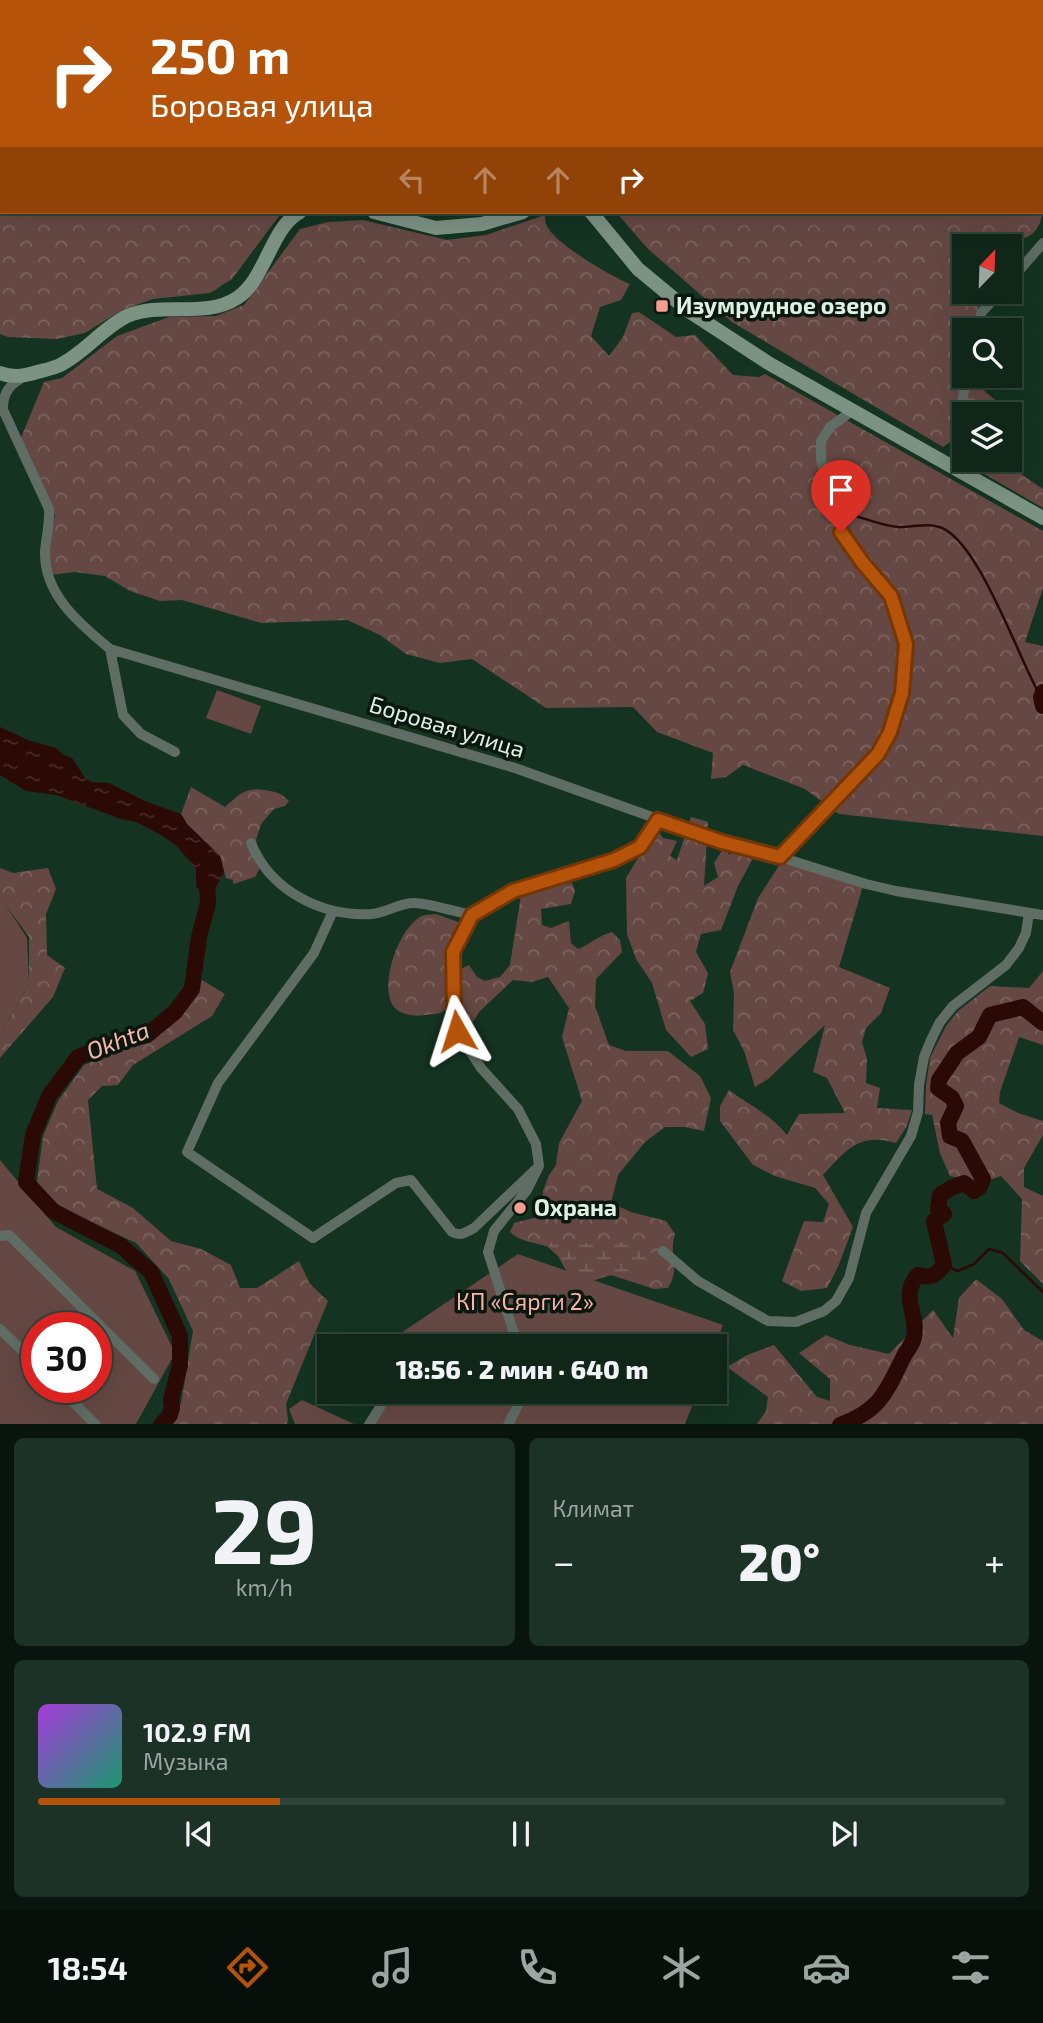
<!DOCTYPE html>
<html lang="ru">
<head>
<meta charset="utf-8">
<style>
	:root { --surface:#0f2619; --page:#1d3226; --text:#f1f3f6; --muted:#9ba5a2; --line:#2f4338; --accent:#b45309 }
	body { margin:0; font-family:"Exo 2",sans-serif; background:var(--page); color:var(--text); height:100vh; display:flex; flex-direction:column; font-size:26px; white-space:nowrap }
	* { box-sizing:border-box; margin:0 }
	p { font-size:23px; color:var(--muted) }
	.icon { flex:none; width:38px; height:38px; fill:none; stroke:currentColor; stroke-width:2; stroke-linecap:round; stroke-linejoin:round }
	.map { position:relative; height:1424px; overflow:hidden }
	.side { display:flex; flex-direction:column; gap:14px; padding:14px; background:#08150e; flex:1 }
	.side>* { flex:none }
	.hud { position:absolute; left:0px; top:0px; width:1043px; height:214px; box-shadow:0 7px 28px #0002,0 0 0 2px var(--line); background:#b45309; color:#fff; overflow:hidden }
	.needle { width:46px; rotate:23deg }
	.buttons { position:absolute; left:952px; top:234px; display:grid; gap:14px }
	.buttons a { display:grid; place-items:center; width:70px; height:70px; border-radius:0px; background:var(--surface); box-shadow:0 7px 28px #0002,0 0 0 2px var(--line); font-size:35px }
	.speed { position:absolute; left:21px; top:1312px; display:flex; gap:14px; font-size:35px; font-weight:700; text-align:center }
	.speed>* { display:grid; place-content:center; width:91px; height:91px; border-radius:50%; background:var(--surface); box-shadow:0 7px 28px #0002,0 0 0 2px var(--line); line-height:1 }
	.speed .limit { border:10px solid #d22; background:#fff; color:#111 }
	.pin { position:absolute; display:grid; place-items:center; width:60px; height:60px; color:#fff; margin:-72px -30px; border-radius:50% 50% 50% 0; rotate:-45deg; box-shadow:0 0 7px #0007 }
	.pin .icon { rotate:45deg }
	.me { position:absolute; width:77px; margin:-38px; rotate:354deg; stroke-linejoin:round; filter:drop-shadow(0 0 5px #0008) }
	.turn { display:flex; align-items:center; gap:24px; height:147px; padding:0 35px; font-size:32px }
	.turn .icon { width:91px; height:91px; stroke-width:2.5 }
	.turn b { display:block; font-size:49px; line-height:60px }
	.lanes { display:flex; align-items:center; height:66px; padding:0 35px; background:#0003; justify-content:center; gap:35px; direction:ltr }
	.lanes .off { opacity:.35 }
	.big { font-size:52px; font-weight:800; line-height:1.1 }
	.side .card { flex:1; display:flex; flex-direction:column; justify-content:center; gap:10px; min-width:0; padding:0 24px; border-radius:10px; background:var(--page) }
	.side .dial { align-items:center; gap:0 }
	.dial b { font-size:91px; line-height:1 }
	.song { display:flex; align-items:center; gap:21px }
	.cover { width:84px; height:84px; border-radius:10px; background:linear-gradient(135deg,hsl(280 70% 55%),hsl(160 70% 35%)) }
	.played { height:7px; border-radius:4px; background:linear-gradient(90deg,var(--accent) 25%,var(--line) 25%) }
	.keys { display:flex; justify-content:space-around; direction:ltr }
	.heat { display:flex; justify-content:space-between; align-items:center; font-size:38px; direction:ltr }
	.side .tiles { flex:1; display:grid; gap:14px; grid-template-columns:1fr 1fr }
	.card:last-child { grid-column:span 2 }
	.trip { position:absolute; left:317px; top:1334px; width:410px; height:70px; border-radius:0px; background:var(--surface); box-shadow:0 7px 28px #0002,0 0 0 2px var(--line); font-weight:800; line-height:70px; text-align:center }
	.dock { display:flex; height:112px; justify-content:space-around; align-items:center; background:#060f0a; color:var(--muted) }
	.dock .icon { width:49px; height:49px }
	.dock .current { color:var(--accent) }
	.dock b { font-size:32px; color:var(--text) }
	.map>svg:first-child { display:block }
	.forest { fill:url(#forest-crowns) }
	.wetland { fill:url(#wetland-marsh) }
	.green { fill:#654843; fill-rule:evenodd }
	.water { fill:url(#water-ripples) }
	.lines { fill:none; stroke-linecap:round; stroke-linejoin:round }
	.stream { stroke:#2b0905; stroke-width:2.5 }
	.river { stroke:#2b0905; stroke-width:16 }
	.street { stroke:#5f6d64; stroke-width:10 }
	.secondary { stroke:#7c9283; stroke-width:14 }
	.route-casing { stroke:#753606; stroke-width:18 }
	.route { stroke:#b45309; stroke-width:12 }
	.poi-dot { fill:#f59d8e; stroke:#0a170f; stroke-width:2.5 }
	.labels { text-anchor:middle; stroke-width:7; stroke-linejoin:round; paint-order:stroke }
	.poi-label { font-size:23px; font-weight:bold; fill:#dff1e5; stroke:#0a170f; text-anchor:start }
	.street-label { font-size:23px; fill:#dff1e5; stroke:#0a170f }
	.park-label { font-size:23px; fill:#fbb3a6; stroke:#0a170f }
	.water-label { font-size:24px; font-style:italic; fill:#fcb4a7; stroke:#0a170f }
</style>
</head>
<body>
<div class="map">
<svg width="1043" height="1425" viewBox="0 0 1043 1425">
	<defs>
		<pattern id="forest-crowns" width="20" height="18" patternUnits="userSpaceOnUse" patternTransform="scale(1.75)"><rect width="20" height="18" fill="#654843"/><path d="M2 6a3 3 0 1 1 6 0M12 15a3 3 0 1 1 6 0" fill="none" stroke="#7b635e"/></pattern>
		<pattern id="wetland-marsh" width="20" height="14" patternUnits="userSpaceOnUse" patternTransform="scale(1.75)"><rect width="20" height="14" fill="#654843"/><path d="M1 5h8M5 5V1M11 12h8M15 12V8" fill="none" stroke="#7b635e"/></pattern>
		<pattern id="water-ripples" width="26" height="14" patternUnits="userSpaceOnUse" patternTransform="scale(1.75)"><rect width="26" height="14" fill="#2b0905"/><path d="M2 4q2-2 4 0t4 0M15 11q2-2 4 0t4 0" fill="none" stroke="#492d29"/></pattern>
	</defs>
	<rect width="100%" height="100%" fill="#143321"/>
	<path class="forest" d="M0,0H506V2H2V68Z
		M538,0H1043V207C1042,217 1040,230 1029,236C1014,244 981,247 964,247V292H982L978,310L969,331H964V356L953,440L943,447L732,322L647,248L616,212H1041V2Z
		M0,126L2,212H282L232,279L210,293L153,299L122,310L85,333L57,339L8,337L0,334Z
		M545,215C545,219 545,223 547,226C554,243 612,277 630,284L621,300L600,307L591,336L609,356L623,337L632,313L639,312L676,337L695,335L733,375L759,377L765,374L1043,531V588L1025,642L1043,646V836L839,814L805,789L743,765L726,777L711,779L713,753L657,732L633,707L546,708L472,659L440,663L406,654L380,635L347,620L261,623L182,600L160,601L130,591L105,576L75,572L50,575L47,544L55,516L20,440L44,382L62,378L117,336L169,317L216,316L244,305L300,229L328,222L363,220L447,240L486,235Z
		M969,378L1000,404L992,415H964V434L962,428Z
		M979,460H1000L1043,489V508L974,468Z
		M191,787L225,807C239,795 245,787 264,790C276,792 280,792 289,801L285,806L274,809L261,824L256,840L261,866L255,877L233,884V880L226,878L220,856L187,824L181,814Z
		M691,817L708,822L704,886L718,877L714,863L723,849L730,855L735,844L758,849L738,886L721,930L701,934L696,952L708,973L703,993L690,1001L705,1024L708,1049L691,1057L666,1030L652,983L636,959L627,934L626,878L648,841L657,830L663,838L677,841L670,856L677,860Z
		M782,861L863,886L839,967L890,988L881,1013L866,1028L862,1042L867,1059L866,1083L880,1088L877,1108L912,1110L907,1126L896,1143C859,1132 846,1150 823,1175L853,1227L838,1267L827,1288L801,1291L782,1281L804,1221L823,1222L829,1204L815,1188L775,1176L753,1165L720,1121V1106L729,1090C749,1105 771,1115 787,1135L799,1114L845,1113L827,1078L813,1072L825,1025L768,1079L755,1087L744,1051L733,1030L734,994L730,972L758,898Z
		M0,868L13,873L48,868L56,889L46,914L47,955L65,968L53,997L0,1058V1035L29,984V937L0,897Z
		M572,883L575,891L571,904L541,909L542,925L551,928L569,921L571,943L578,949C591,944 599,935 612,932L620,940L622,952L596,979L595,1006L609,1045L626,1051H668L700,1076L711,1098L704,1131L685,1127H665L645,1142L618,1175L611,1203L631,1212L666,1221L675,1234C668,1257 681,1267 668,1288L654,1289L611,1275L572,1281C566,1270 560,1252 548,1247C536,1242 519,1242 510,1232L514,1223L541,1216L543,1191L549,1175L556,1165L559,1143L582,1101L562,1037L569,1008L548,977L532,982L513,980L479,1012L470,1027L464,1026L461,969L469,965L477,977L485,981L500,977L510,965L521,895L555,885Z
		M436,914L458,922L459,925L449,952L448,1006C441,1016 436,1013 425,1015C415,1017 398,1015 392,1004C380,982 399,929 420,917C425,914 430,915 436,914Z
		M1043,971V1045L1019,1037L1000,1092L999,1103L1018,1113L1043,1121V1135L1024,1168V1187L1043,1196V1284L1020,1261L1022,1199L1001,1176L976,1185L969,1180L950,1176L940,1153L932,1115L925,1114L926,1085L930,1058L946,1026L958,1011L990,986L1029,988Z
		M202,980L225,994L212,1016L133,1065L118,1085L102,1086L88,1100L97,1189L133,1208L171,1241L201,1249L231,1265L240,1288H257L299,1261L310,1284L328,1301L286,1404L288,1419L287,1424H172L181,1403L193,1331L169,1279L136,1243L56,1205L37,1182L43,1136L58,1101L84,1065L150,1038L176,1019Z
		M976,1279L1002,1299L1024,1330L1043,1341V1424H757L766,1411L768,1397L727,1367L747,1355L774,1345L817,1397L830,1401V1379L799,1353L826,1335L850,1345L889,1354L933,1310L953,1338L959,1298Z"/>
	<path class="wetland" d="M553,1240L600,1244L630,1241L650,1252L658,1260L651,1262C648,1271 648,1276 651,1284L638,1274L624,1271L589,1282L572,1281L558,1256L548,1247Z"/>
	<path class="green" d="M217,690L261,706L251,734L206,718Z
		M0,896L27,938L29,984L0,1035Z
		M0,1160L56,1227L135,1271L175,1353L136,1424H0ZM37,1328H96V1388H37Z
		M518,1254L723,1325L714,1348V1346H394L393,1340L401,1333Z
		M385,1391H698L685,1424L363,1425Z
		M302,1400L354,1424H295L289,1409Z"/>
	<path class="water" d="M0,727L28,740L56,748L64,755L72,758L86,779L92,782L109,783L145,801L181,814L187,824L220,856L224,872L208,903L196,886V869L177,846L161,835L136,822L121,819L56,795L26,791L0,775Z"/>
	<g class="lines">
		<path class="stream" d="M856,516C869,520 884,526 898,527C910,528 923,523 936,526C977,533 1019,661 1041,697
			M944,1265L958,1271L974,1264L989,1249L1003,1253L1043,1292"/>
		<path class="river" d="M1043,692L1041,697L1043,706
			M161,1425L170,1415L172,1408L171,1399L180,1365V1336L151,1272L121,1246L53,1211L26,1182L33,1135L49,1096L78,1057L109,1045L147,1035L175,1012L192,989L199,937L208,903L207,884
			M840,1425C881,1410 886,1392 904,1356C907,1350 913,1344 914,1337C919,1315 899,1296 918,1275C931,1279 936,1275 944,1265L934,1221L944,1214L938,1209L940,1195L951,1188L964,1183L974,1191L979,1188L983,1179L962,1141L950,1136L948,1123L956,1106L952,1098L938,1088L939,1080L957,1053L979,1037L990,1015L1023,1007L1043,1023"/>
		<path class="street" d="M1010,281L1043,243
			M974,331L982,312L1000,292
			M0,403L49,509C50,524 46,537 45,552C44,595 80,624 110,649L515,768L722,842L780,857L866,884L896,891L1043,915
			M3,408C3,391 11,384 25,376
			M954,468L966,376
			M110,649L123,715L141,734L175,752
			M251,843C270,890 321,917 372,914C386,913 399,903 414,903C429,903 455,912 472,915
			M780,857L878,754L890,732L902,693L906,644L892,596L862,562L841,532L821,459V441L830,427L852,411
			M333,911L314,953L218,1083L187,1152L313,1238L396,1183L411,1180L452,1232C461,1237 466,1232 474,1228L539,1166
			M0,1236L9,1235L154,1379
			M663,1251L698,1281L768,1321L796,1322L824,1311L836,1301L849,1278L866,1213L911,1136L918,1112L919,1085L924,1057L931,1040L940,1022L953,1006L1006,965L1019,948L1026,933L1029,913
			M0,1329L37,1365
			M518,1346L488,1252L494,1231L527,1190L539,1166L536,1144L518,1109L481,1068L457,1031L454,1011L453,952L472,915L513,891L614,860L640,847L658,820
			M59,1388L96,1425
			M369,1425L390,1391
			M508,1425L525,1391"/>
		<path class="secondary" d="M520,0V2
			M374,212L436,228L482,224L523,212
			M591,212L638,269L690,312L770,364L1043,518
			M0,373C13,378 24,376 37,372C45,370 55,368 62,364C86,351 103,328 127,316C162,301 205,319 237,298C266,279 271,227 300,212"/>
	</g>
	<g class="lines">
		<g class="route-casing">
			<path id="route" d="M457,1031L454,1011L453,952L472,915L513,891L614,860L640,847L658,820L722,842L780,857L878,754L890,732L902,693L906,644L891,596L862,562L841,532"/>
		</g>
		<use href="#route" class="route"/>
	</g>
	<g class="poi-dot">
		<rect x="655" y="299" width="14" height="14" rx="3.5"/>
		<circle cx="520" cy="1208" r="7"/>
	</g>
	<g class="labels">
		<g class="poi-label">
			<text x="676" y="314">Изумрудное озеро</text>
			<text x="534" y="1216">Охрана</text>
		</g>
		<g class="street-label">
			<text transform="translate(447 727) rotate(17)" y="8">Боровая улица</text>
		</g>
		<g class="park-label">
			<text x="525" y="1310">КП «Сярги 2»</text>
		</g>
		<g class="water-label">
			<text transform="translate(118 1041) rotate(-21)" y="8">Okhta</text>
		</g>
	</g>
</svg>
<div class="buttons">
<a><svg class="needle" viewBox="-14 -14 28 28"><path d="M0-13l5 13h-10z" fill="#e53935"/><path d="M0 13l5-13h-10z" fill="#9ba5a2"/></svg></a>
<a><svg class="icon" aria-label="search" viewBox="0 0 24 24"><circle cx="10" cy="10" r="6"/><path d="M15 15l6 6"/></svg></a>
<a><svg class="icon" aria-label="layers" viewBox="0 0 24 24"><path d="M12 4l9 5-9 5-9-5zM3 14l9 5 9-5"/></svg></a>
</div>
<div class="speed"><div class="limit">30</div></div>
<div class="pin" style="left:841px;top:532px;background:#d93025"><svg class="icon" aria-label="arrive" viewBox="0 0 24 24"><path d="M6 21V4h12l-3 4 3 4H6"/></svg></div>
<svg class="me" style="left:457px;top:1031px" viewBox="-20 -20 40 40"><path d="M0-17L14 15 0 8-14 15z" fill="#b45309" stroke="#fff" stroke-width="4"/></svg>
<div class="trip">18:56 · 2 мин · 640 m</div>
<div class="hud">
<div class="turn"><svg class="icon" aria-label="right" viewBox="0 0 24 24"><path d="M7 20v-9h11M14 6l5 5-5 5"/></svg><div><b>250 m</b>Боровая улица</div></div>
<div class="lanes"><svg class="icon off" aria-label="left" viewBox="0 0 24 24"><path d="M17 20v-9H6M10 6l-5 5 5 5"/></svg><svg class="icon off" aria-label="ahead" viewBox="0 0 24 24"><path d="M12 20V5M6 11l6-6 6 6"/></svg><svg class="icon off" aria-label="ahead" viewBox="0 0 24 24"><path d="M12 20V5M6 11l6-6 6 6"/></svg><svg class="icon" aria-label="right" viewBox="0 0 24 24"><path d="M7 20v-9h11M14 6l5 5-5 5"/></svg></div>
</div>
</div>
<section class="side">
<div class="tiles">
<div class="card dial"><b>29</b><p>km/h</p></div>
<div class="card"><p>Климат</p>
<div class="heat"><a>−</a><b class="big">20°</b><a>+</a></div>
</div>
<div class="card">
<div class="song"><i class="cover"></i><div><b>102.9 FM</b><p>Музыка</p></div></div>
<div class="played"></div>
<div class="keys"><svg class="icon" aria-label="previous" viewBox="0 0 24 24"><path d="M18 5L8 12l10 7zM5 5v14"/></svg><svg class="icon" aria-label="pause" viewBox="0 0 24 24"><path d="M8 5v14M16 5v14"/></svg><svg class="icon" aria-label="next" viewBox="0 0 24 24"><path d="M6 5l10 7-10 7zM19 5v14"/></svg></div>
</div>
</div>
</section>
<nav class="dock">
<b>18:54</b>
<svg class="icon current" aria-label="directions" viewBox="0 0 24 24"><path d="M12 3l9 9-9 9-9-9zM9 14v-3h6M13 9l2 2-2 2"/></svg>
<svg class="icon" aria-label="music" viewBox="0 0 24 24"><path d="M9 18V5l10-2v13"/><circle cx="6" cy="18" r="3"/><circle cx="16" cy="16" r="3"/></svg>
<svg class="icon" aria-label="phone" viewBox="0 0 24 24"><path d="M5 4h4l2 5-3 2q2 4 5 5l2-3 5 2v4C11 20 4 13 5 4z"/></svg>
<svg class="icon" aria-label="climate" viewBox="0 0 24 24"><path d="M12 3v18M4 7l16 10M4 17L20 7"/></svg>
<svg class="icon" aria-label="car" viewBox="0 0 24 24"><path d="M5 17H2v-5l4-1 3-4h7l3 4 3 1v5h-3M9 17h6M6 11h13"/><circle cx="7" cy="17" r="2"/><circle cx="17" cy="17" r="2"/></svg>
<svg class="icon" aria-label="filters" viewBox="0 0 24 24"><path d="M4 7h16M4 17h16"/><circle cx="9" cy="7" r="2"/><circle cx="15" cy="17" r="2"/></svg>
</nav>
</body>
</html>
